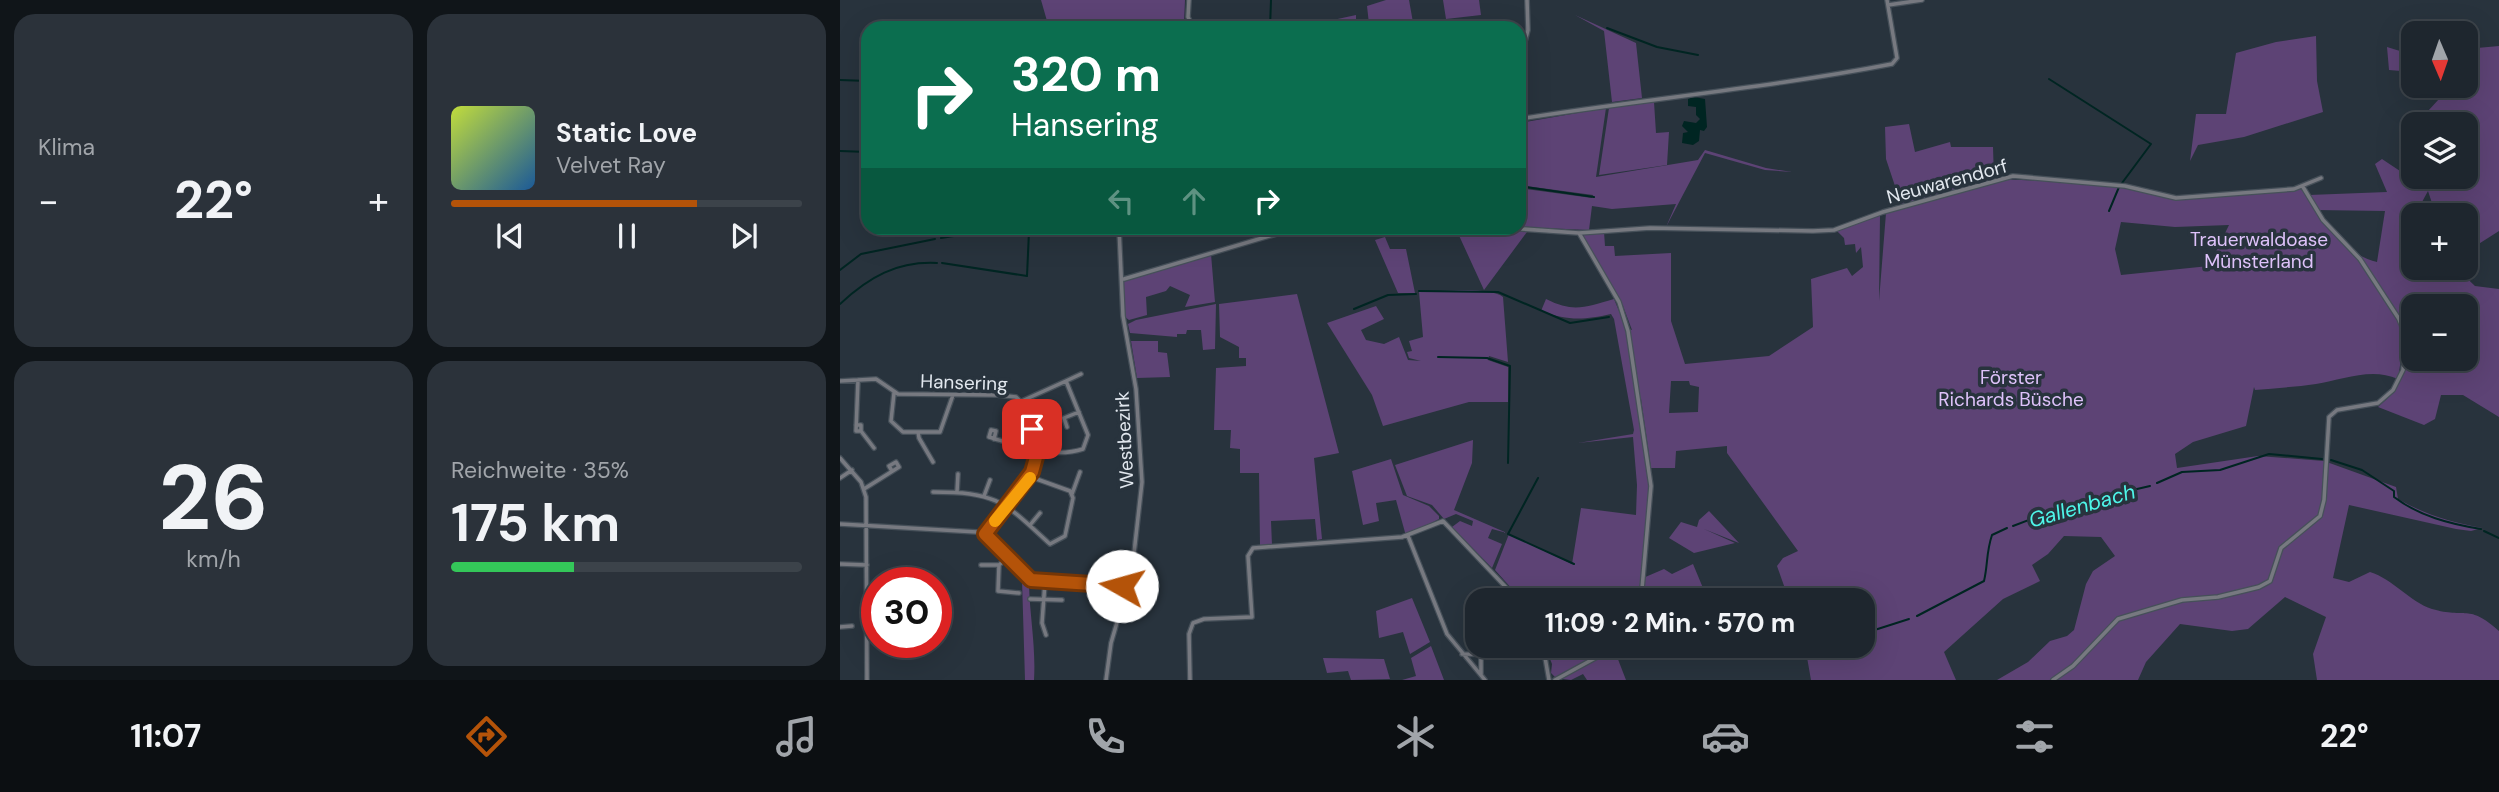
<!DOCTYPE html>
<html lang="de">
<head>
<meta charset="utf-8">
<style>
	:root { --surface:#1e262e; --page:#2b323a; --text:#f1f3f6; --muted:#a1a5aa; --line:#3c434a; --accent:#b45309 }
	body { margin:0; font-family:"DM Sans",sans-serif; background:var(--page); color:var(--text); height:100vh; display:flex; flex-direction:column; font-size:26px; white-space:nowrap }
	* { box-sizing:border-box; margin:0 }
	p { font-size:23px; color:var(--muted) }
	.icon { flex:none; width:38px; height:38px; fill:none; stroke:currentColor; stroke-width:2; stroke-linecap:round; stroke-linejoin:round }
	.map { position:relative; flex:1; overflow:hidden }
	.details { display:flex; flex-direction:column; gap:14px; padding:14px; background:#101519; width:840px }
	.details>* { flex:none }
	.guide { position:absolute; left:21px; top:21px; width:665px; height:214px; border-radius:21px; box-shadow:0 7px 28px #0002,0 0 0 2px var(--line); background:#0b6e4f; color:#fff; overflow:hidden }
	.needle { width:46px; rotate:178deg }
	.buttons { position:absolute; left:1561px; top:21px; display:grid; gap:14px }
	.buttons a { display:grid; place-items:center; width:77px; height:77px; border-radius:14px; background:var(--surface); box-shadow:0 7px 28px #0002,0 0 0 2px var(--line); font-size:35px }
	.speed { position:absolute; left:21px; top:567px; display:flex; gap:14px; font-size:35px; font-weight:700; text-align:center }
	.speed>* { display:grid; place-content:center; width:91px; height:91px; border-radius:50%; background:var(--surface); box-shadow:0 7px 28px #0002,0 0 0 2px var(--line); line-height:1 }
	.speed .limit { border:10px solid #d22; background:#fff; color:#111 }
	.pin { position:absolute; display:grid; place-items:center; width:60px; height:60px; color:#fff; margin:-30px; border-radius:14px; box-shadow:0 4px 10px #0006 }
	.me { position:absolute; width:77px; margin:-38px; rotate:277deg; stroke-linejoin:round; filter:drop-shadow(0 0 5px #0008) }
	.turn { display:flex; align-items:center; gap:24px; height:147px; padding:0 35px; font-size:32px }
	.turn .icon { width:91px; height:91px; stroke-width:2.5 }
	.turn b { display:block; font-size:49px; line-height:60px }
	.lanes { display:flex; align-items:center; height:66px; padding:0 35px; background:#0003; justify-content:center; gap:35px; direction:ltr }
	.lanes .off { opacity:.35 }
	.big { font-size:52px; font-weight:700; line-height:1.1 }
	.details .widget { flex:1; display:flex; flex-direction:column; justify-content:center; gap:10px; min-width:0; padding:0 24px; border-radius:21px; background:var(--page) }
	.details .dial { align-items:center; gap:0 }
	.dial b { font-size:91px; line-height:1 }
	.song { display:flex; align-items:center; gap:21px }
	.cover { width:84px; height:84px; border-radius:10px; background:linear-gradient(135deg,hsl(70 70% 55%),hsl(210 70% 35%)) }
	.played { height:7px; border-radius:4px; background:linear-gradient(90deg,var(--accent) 70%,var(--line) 70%) }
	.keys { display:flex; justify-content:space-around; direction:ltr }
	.heat { display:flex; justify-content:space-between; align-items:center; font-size:38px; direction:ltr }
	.charge { height:10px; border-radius:5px; background:linear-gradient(90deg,#34c759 35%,var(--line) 0) }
	.details .tiles { flex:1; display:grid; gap:14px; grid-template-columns:repeat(2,1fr) }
	.trip { position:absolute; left:625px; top:588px; width:410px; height:70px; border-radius:21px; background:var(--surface); box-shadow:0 7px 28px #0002,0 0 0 2px var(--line); font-weight:700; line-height:70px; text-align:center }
	.tabs { display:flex; height:112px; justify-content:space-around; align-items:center; background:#0c0f12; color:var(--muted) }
	.tabs .icon { width:49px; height:49px }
	.tabs .selected { color:var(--accent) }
	.tabs b { font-size:32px; color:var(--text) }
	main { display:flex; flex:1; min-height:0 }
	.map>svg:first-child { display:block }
	.green { fill:#5d4375; fill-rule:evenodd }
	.water { fill:#002522 }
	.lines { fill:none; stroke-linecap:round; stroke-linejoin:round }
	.stream { stroke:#002522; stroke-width:2 }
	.minor-casing { stroke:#465059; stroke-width:6 }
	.minor { stroke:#777980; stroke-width:3.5 }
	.route-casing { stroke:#753606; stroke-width:18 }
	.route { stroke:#b45309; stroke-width:12 }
	.slow { stroke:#f59e0b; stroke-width:12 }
	.labels { text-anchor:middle; stroke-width:7; stroke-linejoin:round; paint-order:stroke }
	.street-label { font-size:19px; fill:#e1e7ee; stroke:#28333d }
	.park-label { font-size:19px; fill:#dec2fa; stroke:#28333d }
	.water-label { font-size:21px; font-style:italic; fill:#4ef6e9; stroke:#28333d }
</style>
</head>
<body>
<main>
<section class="details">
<div class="tiles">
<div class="widget"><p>Klima</p>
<div class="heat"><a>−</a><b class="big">22°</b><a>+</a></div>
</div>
<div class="widget">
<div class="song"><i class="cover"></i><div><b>Static Love</b><p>Velvet Ray</p></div></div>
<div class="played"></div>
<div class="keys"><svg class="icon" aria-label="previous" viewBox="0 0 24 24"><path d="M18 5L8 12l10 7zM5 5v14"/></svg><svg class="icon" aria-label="pause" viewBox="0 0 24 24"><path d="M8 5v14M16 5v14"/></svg><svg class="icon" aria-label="next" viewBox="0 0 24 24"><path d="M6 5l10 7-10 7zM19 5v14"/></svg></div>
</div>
<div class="widget dial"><b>26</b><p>km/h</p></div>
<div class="widget"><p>Reichweite · 35%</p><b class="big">175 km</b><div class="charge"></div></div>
</div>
</section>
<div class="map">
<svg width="1659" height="680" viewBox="0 0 1659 680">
	<rect width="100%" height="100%" fill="#28333d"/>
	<path class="green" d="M201,0H345L344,23L335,28H253L249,20L243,28H209Z
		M546,0H569L574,28H456L516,15V26L529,24L527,6Z
		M603,0H639L641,15L606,19Z
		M735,15L796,43L802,98L772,102L764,31Z
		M1476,36L1477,81L1483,112L1404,137L1358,145L1350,161L1356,114H1386L1396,53L1436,42Z
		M1659,46V231L1626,252V215H1589L1593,206L1588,191L1582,202L1581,215H1573V268H1616L1635,286L1659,289V417L1623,395H1601L1595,419L1584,425L1538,407C1562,387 1568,371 1568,339L1564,338L1558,379C1531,367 1502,380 1476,384C1456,387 1435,388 1415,390L1414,387L1406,426L1353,442L1335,454L1337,468L1418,456L1484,461L1556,487L1558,499C1586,515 1611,522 1642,528L1631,531L1616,529L1509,505L1493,578L1509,582L1530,572C1553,579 1570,602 1592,609C1626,619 1628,603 1659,631V680H1477L1473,654L1486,617L1445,597L1408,629L1392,631L1340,624L1306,662L1298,680H1157L1188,662L1210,641L1227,636L1234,630L1246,584L1253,571L1275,556L1261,537L1224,536L1208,554L1192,565L1200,581L1163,599L1104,652L1116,680H971L965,646H1022V600H949L937,566L943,558L958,551L887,453V446L836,451L835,468H811L801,399L798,403L810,497L798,600H682L655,570L669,534L732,564L741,508L796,515L797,485L793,437L738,443L793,434L794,430L774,319L771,314C744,320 728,321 701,311L706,299C734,313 745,307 774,299L786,328L792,330L783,306L743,237L744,234L764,232L765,246H774L775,256L831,253V321L845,364L929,356L973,327L971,279L1007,268L1012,276L1023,267L1021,247L1016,253L1015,244L1005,245L1004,238L997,231L1040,215L1039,301L1046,213L1062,207L1046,159L1045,127L1069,124L1075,152L1110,142L1111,147H1153L1154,179L1231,182L1283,188L1335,199L1460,189L1469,195L1547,192L1535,164L1542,159L1575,181L1578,177H1626V124H1576L1611,86H1626V49ZM1475,210L1545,211L1537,262C1515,258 1486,231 1475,210ZM1281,222L1335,227L1389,225L1369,266L1281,275L1275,249ZM1573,306H1626V359H1573ZM831,381H849L850,385L859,387L858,412L829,413Z
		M1547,47L1573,55V72L1549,70Z
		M814,102L816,133L829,132L827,165L759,175L769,108Z
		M766,108L756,177L858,160L865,150L926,168L952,172L925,170L865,153L826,227L836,204L772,209L752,206L749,230L679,227V188L752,198L753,195L679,185V123Z
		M657,228L687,232L644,290L616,229Z
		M545,237L550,249H566L575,293H558L535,240Z
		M371,254L375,302L345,307L350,295L330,286L326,291L306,297L307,315L289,320L285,317L282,285L285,280Z
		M579,292C598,292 649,286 663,297L668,362L649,356L648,360L668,367V402H629L543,426L532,395L487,323L536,306L544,319L521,330L526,340L544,344L559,337L568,360L581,361L569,358L567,352L572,351L569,341L583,337Z
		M457,294L499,453L474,458L482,539L477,540L475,519L431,521L432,545H420L419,473H400V449L390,448L391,430H374L376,368L406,366V358H399V347L380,337L379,304Z
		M376,304L375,349L363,350L361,330H347L346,334H337V337L290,333L288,324L296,320Z
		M291,341H318V352L327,353L330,377L297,378Z
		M633,440L632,463L614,510L667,533L652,529L648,538L662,544L652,568L612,527L620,521L632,526L633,521L616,514L604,519L592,505L567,496L555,465Z
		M551,459L563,495L589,506L599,516V519L566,536L556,500L536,503L539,521L523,525L512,471Z
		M869,511L899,543L864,529L895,543L854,553L829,538L841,522L857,527L859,520Z
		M853,564L868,600H803V578L824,569L832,574Z
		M182,580L189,585C190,618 196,648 194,680H185Z
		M572,598L590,642L570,654L563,632L539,638L536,611Z
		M591,646L604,680H562L576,676L571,658Z
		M705,646H772L716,678L711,673L712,664Z
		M774,649L786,680H747L743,674L731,680L723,679V676Z
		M483,658L544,659L550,679L511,680L508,671L487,673Z"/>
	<path class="water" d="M854,97L865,99L867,127L864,131L860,130L859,141L853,145L842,143L843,133L848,132L842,126L844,121L856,123L860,119L856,115V107L848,106V99Z"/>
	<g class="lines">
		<path class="stream" d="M430,28L431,0
			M767,28L817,47L858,55
			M1209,79L1311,144L1282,183
			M0,80L28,81
			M0,151L28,152
			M679,186L754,197
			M1269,211L1279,187
			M101,238L165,228
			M102,263L187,276L189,231L170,228
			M0,270L21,254L95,239
			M579,291L658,292L730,323L769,317
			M0,304C29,277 57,261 97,263
			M514,309L548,295L576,294
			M598,357L647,358L670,366L668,463
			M1491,460L1522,470L1554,491V497C1579,516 1610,524 1641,529
			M698,478L668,534L734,564
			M1317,483L1342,472L1380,470L1429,454L1482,459
			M1173,526L1228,505L1310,486
			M1644,531L1659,538
			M142,538L162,557
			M167,563L183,580L200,586
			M208,586H251
			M1077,616L1144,581C1148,564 1146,553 1152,535L1167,528
			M1022,634L1069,619"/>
		<g class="minor-casing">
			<path id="minor" d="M349,0L348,17L352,25L392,22L402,28
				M1048,5L1082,0
				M679,64L688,30L687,0
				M679,119C803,99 928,88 1052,64L1057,58L1047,0
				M668,228L739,233L810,228L973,231L994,230L1043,212L1173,176L1285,186L1336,198L1454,189L1481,178
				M739,233L779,302L788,331L811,486L801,600
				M284,279L436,234L444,228
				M0,381L36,379L58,394L157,395L176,397L181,402L187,409L198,450L197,463L190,477L145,534
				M226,381L241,374
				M54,393L51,421L63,432H100L113,395
				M16,425H21V431H16L18,380
				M227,427L224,418L239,412
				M21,431L34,448
				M78,432L79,438L93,462
				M154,439L156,431L151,430L149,437C179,446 213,459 243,449L248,435L226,381L182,401
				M0,458L21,482L26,497L27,680
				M0,478L12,470
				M24,489L59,467L56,462L49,466L52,471
				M93,492C158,492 164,502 210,544L225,536L233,498L230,491L191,477
				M117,492L118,474
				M232,494L240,472
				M144,496L150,480
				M0,524L137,532L151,539L191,580L249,582L287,588
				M190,525L200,513
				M568,536L607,634L645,680
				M168,557L159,565L158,591L179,593
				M0,564L27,565
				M141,565H159
				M205,582L202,623L206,635
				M190,599L222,600
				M0,627L12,626
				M703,646L709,680
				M622,654L705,655
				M641,654V674
				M266,680L271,643L292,571L302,482L296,389L283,316L279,228
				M350,680L349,634L353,623L364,619L412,617L408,556L413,548L562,537L603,521L678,600
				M715,680L777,646
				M1213,680L1233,666L1278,619L1342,600L1378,597L1419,587L1430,581L1441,548L1480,516L1484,500L1489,417L1497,410L1538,403L1553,390L1563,370L1566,337L1559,319L1520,259L1483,220L1463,187"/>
		</g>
		<use href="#minor" class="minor"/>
	</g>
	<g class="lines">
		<g class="route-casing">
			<path id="route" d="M192,429L198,450L192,472L145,534L191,580L282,586"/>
		</g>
		<use href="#route" class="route"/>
		<path class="slow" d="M155,521L190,478"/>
	</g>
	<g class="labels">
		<g class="street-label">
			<text transform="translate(1107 181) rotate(-15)" y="7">Neuwarendorf</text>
			<text transform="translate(124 382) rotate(2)" y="7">Hansering</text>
			<text transform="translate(284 440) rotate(-93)" y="7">Westbezirk</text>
		</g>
		<g class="park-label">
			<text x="1419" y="246">Trauerwaldoase<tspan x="1419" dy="22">Münsterland</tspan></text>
			<text x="1171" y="384">Förster<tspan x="1171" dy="22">Richards Büsche</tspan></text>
		</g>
		<g class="water-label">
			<text transform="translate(1242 506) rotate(-16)" y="7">Gallenbach</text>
		</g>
	</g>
</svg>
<div class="buttons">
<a><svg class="needle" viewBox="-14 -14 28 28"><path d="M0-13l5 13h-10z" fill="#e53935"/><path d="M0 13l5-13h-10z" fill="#a1a5aa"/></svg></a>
<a><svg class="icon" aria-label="layers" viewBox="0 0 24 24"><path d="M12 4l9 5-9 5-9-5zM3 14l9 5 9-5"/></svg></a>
<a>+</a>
<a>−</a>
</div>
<div class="speed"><div class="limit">30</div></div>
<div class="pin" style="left:192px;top:429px;background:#d93025"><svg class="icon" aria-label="arrive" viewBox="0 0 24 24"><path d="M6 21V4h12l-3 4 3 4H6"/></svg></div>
<svg class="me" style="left:282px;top:586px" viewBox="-20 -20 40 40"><circle r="19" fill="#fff"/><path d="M0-13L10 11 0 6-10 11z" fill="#b45309"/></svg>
<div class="trip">11:09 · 2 Min. · 570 m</div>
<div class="guide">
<div class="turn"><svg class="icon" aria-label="right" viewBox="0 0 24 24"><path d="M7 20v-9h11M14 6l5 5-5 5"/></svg><div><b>320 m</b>Hansering</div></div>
<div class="lanes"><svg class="icon off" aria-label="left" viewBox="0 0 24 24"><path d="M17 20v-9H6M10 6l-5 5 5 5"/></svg><svg class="icon off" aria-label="ahead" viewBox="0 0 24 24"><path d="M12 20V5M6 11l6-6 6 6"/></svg><svg class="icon" aria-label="right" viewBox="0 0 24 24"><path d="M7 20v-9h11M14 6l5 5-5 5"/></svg></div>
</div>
</div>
</main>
<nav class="tabs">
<b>11:07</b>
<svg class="icon selected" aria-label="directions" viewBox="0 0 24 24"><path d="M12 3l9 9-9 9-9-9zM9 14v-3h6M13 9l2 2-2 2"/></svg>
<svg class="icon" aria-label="music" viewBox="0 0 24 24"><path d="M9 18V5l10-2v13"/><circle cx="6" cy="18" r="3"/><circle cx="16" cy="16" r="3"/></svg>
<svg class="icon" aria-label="phone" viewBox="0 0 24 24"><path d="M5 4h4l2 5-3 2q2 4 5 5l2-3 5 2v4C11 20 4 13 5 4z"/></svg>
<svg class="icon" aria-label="climate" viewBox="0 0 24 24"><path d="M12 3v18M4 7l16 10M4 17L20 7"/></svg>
<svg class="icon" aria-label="car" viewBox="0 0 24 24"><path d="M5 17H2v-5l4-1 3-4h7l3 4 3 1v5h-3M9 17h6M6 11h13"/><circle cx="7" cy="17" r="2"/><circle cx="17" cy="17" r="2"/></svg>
<svg class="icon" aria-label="filters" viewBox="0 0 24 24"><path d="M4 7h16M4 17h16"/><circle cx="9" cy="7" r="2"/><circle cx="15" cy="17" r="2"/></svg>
<b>22°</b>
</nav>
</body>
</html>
